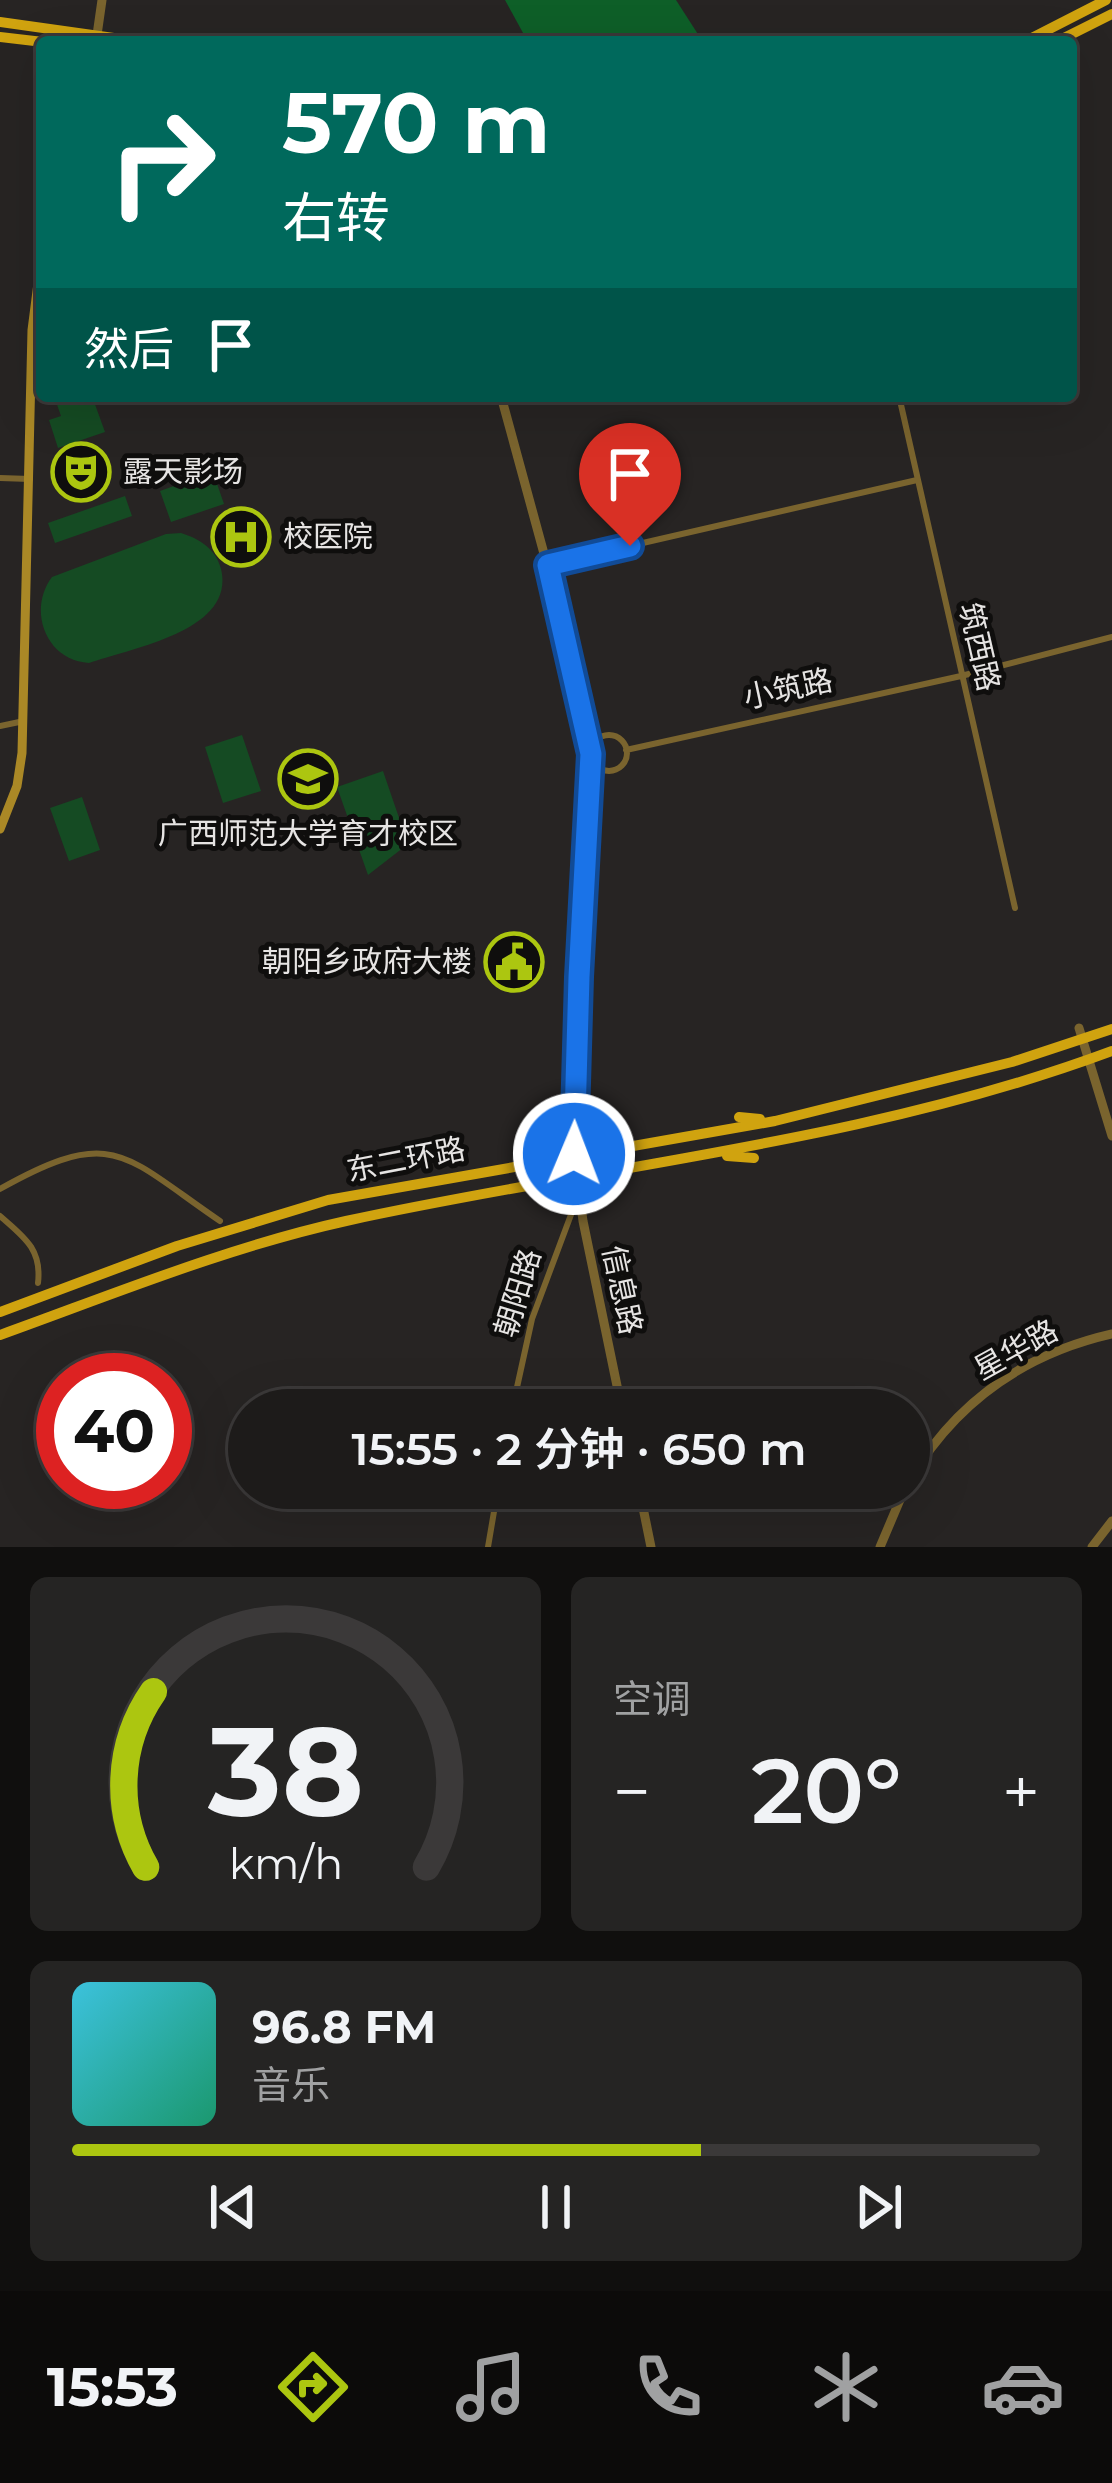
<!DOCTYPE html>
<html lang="zh">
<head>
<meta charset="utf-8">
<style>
	:root { --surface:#1d1b1a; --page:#252423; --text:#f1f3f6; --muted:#a0a1a2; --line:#3b3939; --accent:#acc610 }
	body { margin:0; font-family:Montserrat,"Noto Sans SC",sans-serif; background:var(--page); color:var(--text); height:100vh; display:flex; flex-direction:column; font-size:45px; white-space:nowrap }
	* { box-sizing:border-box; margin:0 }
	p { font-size:39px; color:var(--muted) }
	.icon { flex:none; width:66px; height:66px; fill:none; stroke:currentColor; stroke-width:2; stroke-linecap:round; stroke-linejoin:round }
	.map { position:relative; height:1547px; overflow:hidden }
	.side { display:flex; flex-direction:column; gap:30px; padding:30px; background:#100f0e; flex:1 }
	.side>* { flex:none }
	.banner { position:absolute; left:36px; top:36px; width:1041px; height:366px; border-radius:12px; box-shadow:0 12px 48px #0002,0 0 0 3px var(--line); background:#00695c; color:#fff; overflow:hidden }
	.speed { position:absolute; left:36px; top:1353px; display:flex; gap:24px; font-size:60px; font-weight:700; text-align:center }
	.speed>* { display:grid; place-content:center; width:156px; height:156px; border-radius:50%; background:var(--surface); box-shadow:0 12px 48px #0002,0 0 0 3px var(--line); line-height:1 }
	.speed .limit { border:18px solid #d22; background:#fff; color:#111 }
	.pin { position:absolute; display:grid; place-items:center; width:102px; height:102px; color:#fff; margin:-123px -51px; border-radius:50% 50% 50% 0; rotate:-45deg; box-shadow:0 0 12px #0007 }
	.pin .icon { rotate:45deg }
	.me { position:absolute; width:132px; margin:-66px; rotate:1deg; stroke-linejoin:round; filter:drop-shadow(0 0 9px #0008) }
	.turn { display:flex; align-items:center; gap:42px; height:252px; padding:0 48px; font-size:54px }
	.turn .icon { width:156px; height:156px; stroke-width:2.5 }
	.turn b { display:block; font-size:84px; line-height:102px }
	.then { display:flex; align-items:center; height:114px; padding:0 48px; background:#0003; gap:24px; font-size:45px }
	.big { font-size:90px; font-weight:600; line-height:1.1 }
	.side .tile { flex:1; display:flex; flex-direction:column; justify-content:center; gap:18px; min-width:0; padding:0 42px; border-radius:18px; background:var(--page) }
	.side .dial { align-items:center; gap:0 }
	.dial svg { height:312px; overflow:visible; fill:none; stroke:var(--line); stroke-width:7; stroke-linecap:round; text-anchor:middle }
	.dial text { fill:var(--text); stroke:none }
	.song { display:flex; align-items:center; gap:36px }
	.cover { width:144px; height:144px; border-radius:18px; background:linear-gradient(135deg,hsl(190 70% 55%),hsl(160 70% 35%)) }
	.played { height:12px; border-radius:6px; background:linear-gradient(90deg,var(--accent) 65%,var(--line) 65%) }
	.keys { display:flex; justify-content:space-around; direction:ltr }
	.heat { display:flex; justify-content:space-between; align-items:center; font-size:66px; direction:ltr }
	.side .tiles { flex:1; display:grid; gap:30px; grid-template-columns:1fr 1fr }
	.tile:last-child { grid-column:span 2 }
	.trip { position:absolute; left:228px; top:1389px; width:702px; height:120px; border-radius:60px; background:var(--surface); box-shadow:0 12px 48px #0002,0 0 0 3px var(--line); font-weight:600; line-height:120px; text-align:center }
	.tabs { display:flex; height:192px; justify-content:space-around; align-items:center; background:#0c0b0a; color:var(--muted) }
	.tabs .icon { width:84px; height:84px }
	.tabs .on { color:var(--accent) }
	.tabs b { font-size:54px; color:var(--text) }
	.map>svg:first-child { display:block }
	.green { fill:#154b23 }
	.forest { fill:#0e5f28 }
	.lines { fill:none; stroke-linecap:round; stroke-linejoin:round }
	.minor { stroke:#7a642e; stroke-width:6 }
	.tertiary { stroke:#7a642e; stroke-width:9 }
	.secondary { stroke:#aa8826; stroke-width:9 }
	.primary { stroke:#d0a30f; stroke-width:10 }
	.route-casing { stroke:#114b97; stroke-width:30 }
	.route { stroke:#1a73e8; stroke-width:21 }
	.labels { text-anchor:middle; stroke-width:10; stroke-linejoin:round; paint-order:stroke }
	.poi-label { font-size:30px; fill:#e6e4e3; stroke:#0f0e0d; text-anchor:start }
	.street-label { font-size:30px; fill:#e6e4e3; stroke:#0f0e0d }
</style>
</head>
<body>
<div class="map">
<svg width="1112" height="1547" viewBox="0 0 1112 1547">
	<rect width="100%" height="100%" fill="#272423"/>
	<path class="green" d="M54,396H92L105,432L58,448L49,420L61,416Z
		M213,472L224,504L171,522L160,491Z
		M125,496L132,516L55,543L48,523Z
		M181,533C200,539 216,549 221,569C236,631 131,648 89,663C46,661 27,610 52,577L166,534Z
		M242,735L261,791L223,803L205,747Z
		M383,771L408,844L368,875L337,787Z
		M82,797L100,850L69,861L50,808Z"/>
	<path class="forest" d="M505,0H676L703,42H528Z"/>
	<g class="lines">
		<path class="minor" d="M899,396L1015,908
			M0,478L30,479
			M547,565L917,480
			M0,726L24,721
			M591 753a18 18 0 1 1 36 0a18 18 0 1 1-36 0Z
			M626,750L961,676L1112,637
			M0,1189C114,1125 123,1155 220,1221
			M0,1216C24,1237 42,1249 38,1283
			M512,1410L532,1319L578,1196
			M488,1547L498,1488"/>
		<path class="tertiary" d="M96,42L102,0
			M501,396L555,594L591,754L579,977L574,1154L583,1221L622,1410
			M1079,1028L1112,1136
			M909,1481C955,1403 1024,1354 1112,1334
			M639,1488L651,1547
			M880,1547L905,1488
			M1092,1547L1112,1521"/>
		<path class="secondary" d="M0,829L17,786L22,753L32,330L42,252"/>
		<path class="primary" d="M0,22L142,42
			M0,37L43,42
			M1024,42L1106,0
			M1056,42L1112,14
			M739,1117L760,1119
			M727,1156L754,1158
			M0,1312L177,1246L328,1200L775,1121L1012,1062L1112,1029
			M0,1335C114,1294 228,1247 346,1221C602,1165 865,1143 1112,1051"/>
	</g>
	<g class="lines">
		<g class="route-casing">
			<path id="route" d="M574,1154L579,977L591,754L548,565L630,546"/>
		</g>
		<use href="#route" class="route"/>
	</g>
	<defs>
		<g id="theatre-ring" transform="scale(3)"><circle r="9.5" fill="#0f0e0d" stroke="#acc610" stroke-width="1.5"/><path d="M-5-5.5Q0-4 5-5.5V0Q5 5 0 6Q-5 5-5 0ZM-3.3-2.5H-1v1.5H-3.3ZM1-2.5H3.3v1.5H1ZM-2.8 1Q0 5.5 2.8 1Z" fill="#acc610"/></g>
		<g id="hospital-ring" transform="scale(3)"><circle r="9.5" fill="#0f0e0d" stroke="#acc610" stroke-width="1.5"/><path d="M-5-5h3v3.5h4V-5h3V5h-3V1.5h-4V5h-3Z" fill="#acc610"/></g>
		<g id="university-ring" transform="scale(3)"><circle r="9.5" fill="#0f0e0d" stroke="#acc610" stroke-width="1.5"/><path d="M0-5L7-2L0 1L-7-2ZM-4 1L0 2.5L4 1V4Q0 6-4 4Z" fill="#acc610"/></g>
		<g id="civic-ring" transform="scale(3)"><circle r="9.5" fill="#0f0e0d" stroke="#acc610" stroke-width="1.5"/><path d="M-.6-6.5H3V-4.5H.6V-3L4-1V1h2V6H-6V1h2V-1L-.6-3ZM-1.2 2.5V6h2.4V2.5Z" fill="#acc610"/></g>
	</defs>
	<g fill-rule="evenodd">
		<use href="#theatre-ring" x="81" y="472"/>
		<use href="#hospital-ring" x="241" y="537"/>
		<use href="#university-ring" x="308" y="779"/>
		<use href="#civic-ring" x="514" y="962"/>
	</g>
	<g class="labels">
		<g class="poi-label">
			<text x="123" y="482">露天影场</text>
			<text x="283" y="547">校医院</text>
			<text x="308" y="844" text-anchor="middle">广西师范大学育才校区</text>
			<text x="472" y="972" text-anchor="end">朝阳乡政府大楼</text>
		</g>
		<g class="street-label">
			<text transform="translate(979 647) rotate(77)" y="10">筑西路</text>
			<text transform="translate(788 689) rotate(-12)" y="10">小筑路</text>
			<text transform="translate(406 1160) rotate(-11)" y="10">东二环路</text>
			<text transform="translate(622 1290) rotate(78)" y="10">信息路</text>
			<text transform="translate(518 1293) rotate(-73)" y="10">朝阳路</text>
			<text transform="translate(1016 1350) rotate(-29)" y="10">星华路</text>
		</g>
	</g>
</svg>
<div class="speed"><div class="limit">40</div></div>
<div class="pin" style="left:630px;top:546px;background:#d93025"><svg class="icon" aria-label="arrive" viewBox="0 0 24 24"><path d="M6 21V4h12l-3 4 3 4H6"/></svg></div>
<svg class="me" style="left:574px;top:1154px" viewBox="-20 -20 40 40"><circle r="17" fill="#1a73e8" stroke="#fff" stroke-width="3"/><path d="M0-11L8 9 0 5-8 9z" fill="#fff"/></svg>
<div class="trip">15:55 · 2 分钟 · 650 m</div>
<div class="banner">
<div class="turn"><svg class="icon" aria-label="right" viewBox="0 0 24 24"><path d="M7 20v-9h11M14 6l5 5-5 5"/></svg><div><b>570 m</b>右转</div></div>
<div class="then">然后<svg class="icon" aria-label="arrive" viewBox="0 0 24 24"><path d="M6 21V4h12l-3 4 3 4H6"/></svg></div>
</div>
</div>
<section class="side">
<div class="tiles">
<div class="tile dial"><svg viewBox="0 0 100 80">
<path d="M14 69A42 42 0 1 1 86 69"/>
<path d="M14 69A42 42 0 0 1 16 24" stroke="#acc610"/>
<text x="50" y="56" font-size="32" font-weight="700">38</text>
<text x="50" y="72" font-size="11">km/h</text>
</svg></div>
<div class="tile"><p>空调</p>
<div class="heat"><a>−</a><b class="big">20°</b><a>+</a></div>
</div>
<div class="tile">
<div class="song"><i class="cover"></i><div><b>96.8 FM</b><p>音乐</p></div></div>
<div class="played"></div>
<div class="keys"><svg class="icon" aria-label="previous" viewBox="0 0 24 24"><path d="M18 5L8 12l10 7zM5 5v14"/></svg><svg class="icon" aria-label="pause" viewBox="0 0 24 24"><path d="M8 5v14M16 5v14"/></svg><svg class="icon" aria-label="next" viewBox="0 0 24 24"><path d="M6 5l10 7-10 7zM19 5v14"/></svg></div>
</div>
</div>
</section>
<nav class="tabs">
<b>15:53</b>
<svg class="icon on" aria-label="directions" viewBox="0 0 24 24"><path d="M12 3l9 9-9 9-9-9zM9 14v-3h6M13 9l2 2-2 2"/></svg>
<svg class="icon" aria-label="music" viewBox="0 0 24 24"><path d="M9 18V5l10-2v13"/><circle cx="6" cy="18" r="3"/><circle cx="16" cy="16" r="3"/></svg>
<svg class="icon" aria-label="phone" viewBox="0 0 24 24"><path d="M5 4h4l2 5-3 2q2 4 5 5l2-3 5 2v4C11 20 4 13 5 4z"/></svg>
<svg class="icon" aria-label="climate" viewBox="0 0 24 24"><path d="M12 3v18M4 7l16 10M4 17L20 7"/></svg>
<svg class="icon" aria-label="car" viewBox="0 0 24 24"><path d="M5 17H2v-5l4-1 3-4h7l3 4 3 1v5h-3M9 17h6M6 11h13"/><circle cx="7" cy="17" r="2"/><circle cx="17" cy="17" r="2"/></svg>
</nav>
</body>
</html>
